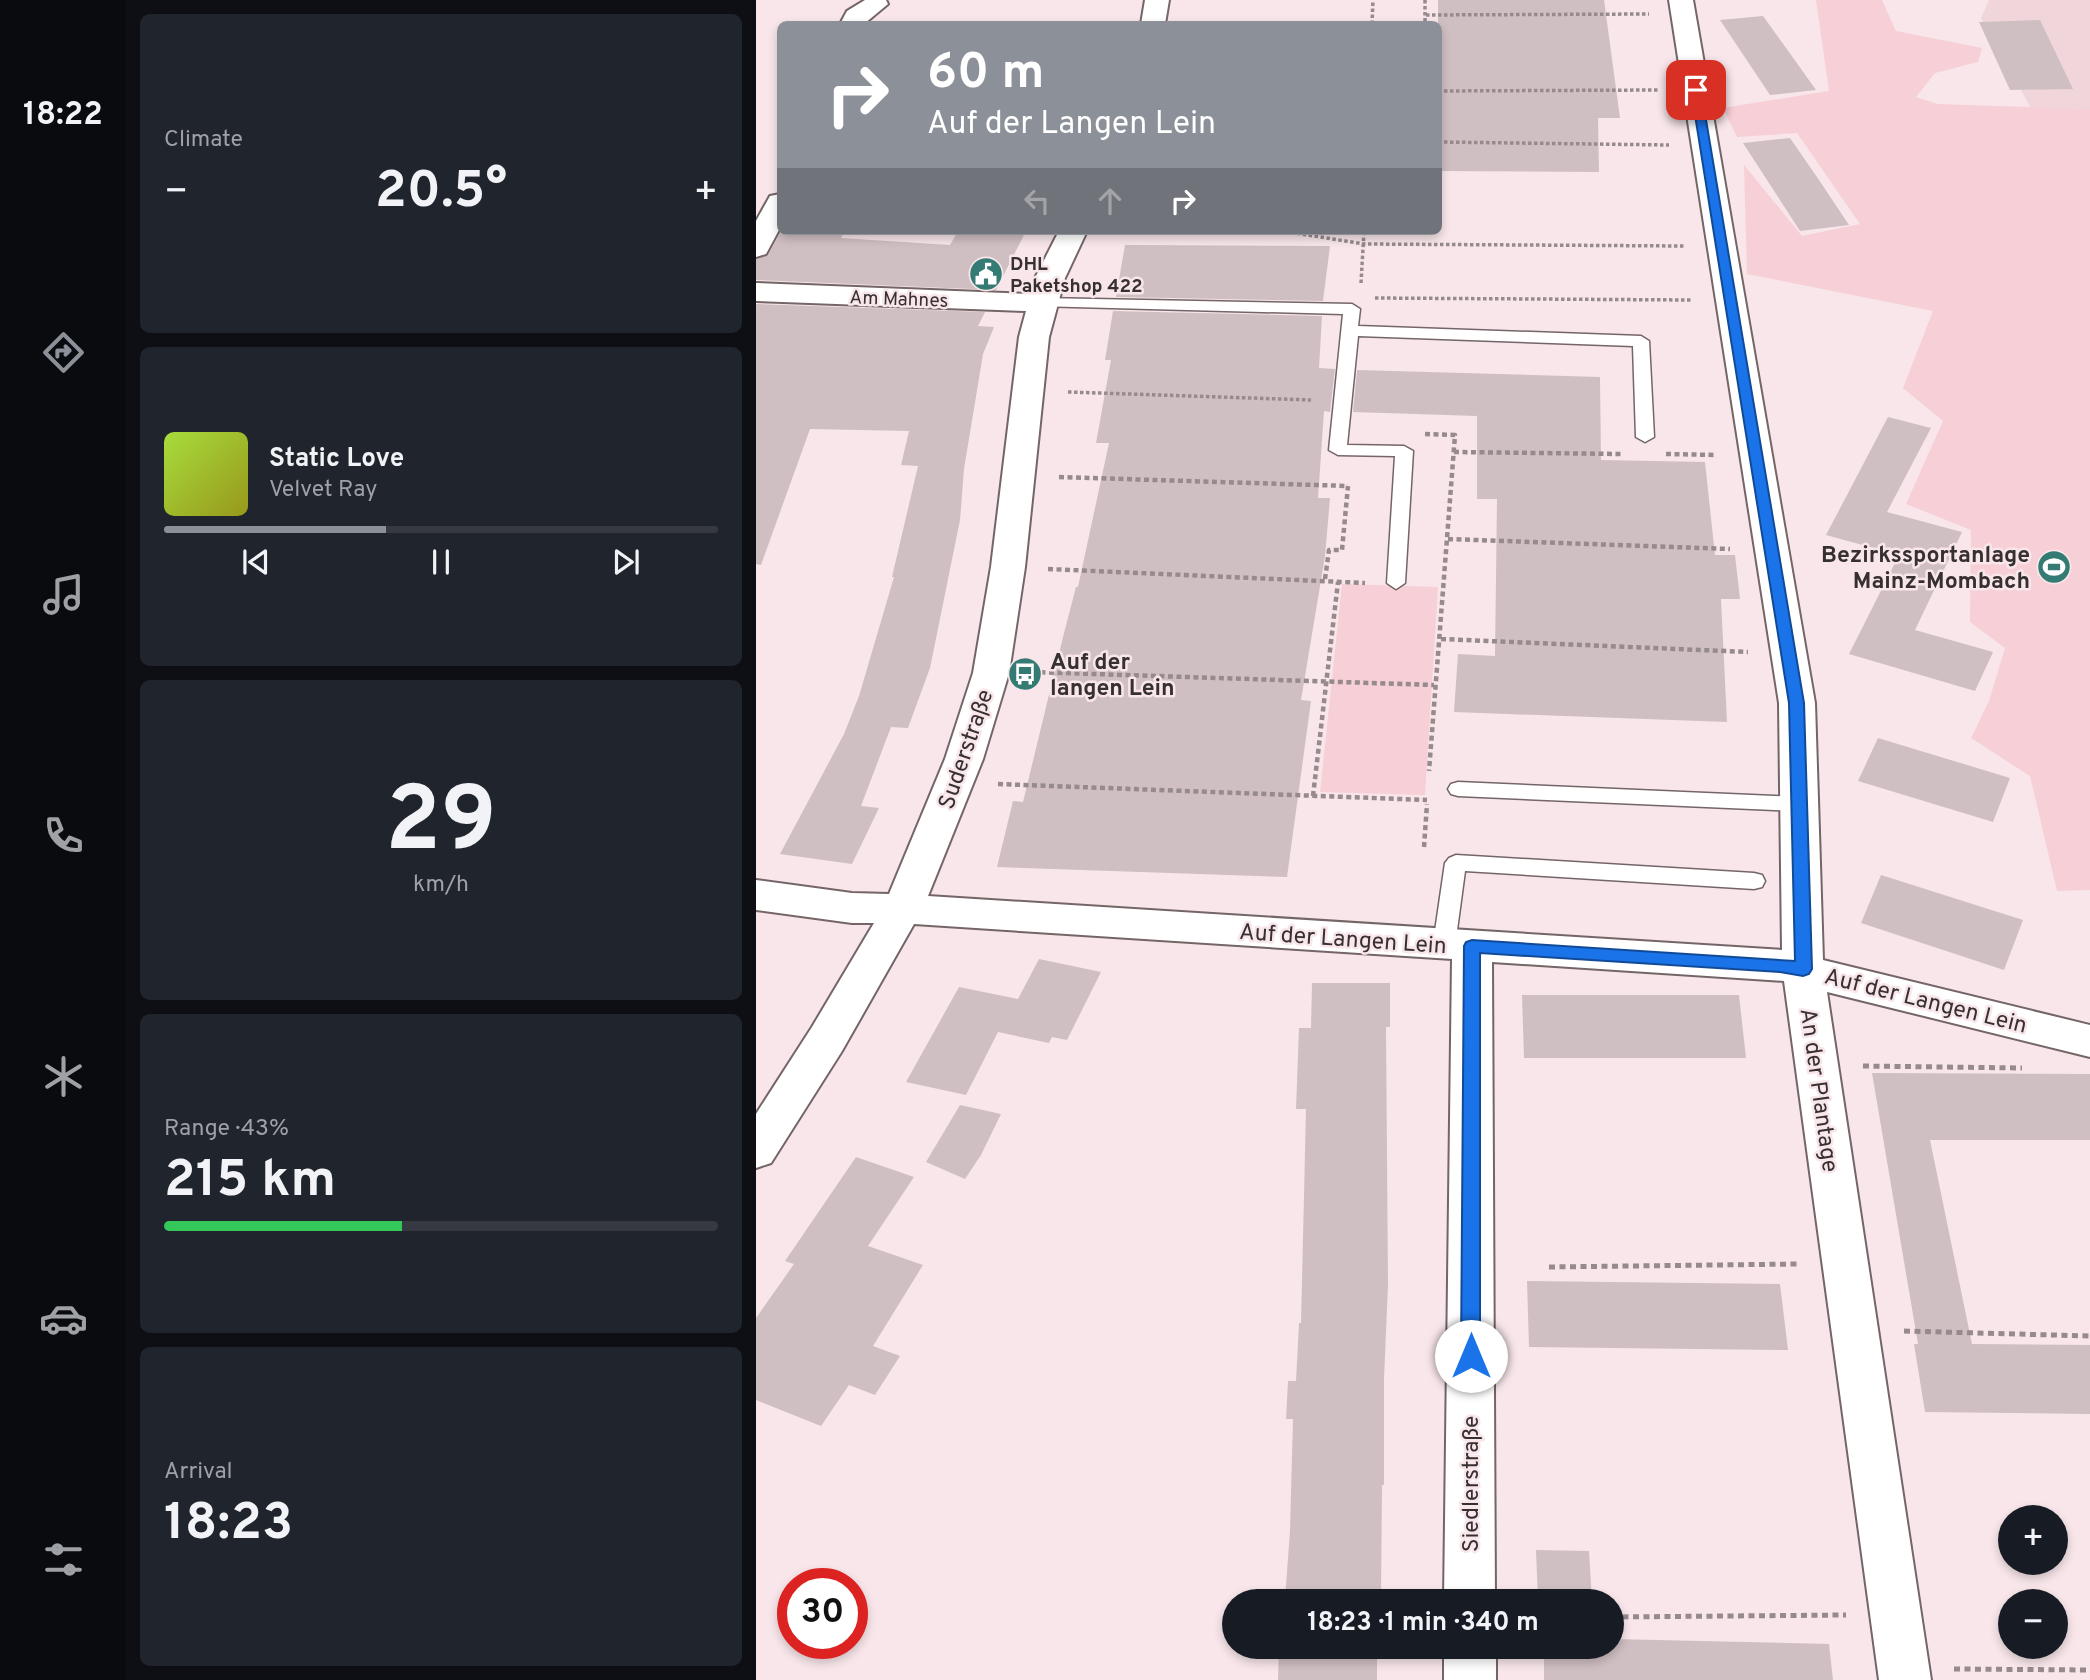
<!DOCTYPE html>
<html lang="en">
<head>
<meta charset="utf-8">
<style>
	:root { --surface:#171b24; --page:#20242c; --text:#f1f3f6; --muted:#9ea1a6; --line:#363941; --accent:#8c9099 }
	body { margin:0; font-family:Overpass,sans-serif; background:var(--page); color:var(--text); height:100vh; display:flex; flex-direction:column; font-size:26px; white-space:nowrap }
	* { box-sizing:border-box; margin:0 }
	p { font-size:23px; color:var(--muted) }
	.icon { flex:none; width:38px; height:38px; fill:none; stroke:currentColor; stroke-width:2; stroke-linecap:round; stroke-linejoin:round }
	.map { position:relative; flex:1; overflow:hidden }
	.side { display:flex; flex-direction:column; gap:14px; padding:14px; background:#0d0f14; width:630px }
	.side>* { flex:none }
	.top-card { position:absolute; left:21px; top:21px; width:665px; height:214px; border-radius:10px; box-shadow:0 4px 10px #0003; background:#8c9099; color:#fff; overflow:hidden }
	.controls { position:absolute; left:1242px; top:1505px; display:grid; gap:14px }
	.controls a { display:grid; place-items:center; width:70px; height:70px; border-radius:50%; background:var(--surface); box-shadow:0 4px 10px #0003; font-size:35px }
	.speed { position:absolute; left:21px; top:1568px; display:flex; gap:14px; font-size:35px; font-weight:700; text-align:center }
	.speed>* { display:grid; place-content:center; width:91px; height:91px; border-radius:50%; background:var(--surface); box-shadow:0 4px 10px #0003; line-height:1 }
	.speed .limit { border:10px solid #d22; background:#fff; color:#111 }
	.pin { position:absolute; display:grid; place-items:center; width:60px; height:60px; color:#fff; margin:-30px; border-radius:14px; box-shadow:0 4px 10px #0006 }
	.me { position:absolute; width:77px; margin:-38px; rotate:0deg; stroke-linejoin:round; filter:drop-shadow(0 0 5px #0008) }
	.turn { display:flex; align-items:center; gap:24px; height:147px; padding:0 35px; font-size:32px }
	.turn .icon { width:91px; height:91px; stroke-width:2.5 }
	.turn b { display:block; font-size:49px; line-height:60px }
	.lanes { display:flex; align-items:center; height:66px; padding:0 35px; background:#0003; justify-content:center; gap:35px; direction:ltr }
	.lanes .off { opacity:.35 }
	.big { font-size:52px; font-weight:700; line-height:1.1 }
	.side .card { flex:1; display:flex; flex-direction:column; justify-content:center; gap:10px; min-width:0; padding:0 24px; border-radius:10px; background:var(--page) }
	.side .dial { align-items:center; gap:0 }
	.dial b { font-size:91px; line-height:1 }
	.song { display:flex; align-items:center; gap:21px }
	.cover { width:84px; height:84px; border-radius:10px; background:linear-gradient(135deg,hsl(80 70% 55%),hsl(60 70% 35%)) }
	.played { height:7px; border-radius:4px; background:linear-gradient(90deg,var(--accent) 40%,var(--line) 40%) }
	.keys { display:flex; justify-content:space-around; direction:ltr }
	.heat { display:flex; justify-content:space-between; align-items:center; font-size:38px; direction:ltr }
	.charge { height:10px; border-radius:5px; background:linear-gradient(90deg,#34c759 43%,var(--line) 0) }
	.trip { position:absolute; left:466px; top:1589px; width:402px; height:70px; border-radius:35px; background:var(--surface); box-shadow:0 4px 10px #0003; font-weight:700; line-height:70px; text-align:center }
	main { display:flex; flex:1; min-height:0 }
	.tab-bar { display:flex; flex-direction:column; width:126px; justify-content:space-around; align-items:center; background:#090b0e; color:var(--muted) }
	.tab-bar .icon { width:49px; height:49px }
	.tab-bar .active { color:var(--accent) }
	.tab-bar b { font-size:32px; color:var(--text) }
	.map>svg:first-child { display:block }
	.built { fill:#f0d6db }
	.green { fill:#f7cfd6 }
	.building { fill:#d0bfc2 }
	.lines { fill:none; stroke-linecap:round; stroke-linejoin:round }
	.service-casing { stroke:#746567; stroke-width:3 }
	.minor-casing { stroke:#746567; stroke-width:4 }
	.path-far2 { stroke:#968a8c; stroke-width:3.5; stroke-dasharray:3.5 2.5; stroke-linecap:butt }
	.path-far1 { stroke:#968a8c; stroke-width:4.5; stroke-dasharray:5 3.5; stroke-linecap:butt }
	.path { stroke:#968a8c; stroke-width:5; stroke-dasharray:6 4.5; stroke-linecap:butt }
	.service { fill:#fff; fill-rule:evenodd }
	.minor { fill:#fff; fill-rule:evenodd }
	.route { fill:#1a73e8; stroke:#114b97; stroke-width:2 }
	.labels { text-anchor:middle; stroke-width:5; stroke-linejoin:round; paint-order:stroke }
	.far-poi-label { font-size:19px; font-weight:bold; fill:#373031; stroke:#f8e6ea; text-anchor:start }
	.far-street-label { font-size:19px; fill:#373031; stroke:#f8e6ea }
	.poi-label { font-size:23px; font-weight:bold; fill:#373031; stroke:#f8e6ea; text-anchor:end }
	.street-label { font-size:23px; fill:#373031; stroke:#f8e6ea }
</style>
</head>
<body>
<main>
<nav class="tab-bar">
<b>18:22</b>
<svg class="icon active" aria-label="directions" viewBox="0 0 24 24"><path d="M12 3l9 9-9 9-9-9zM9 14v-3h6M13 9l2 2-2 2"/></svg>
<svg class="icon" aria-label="music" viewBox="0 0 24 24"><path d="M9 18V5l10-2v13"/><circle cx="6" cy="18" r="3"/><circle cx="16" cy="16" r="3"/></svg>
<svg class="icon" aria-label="phone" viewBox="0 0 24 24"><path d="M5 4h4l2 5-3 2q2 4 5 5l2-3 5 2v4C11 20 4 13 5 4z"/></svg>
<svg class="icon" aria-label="climate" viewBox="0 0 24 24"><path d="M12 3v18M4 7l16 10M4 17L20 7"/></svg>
<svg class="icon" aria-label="car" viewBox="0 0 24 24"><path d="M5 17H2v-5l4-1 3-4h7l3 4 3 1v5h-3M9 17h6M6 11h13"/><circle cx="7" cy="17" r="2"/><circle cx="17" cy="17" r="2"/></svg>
<svg class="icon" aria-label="filters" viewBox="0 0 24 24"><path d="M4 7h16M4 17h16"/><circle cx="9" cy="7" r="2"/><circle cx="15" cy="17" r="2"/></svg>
</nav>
<section class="side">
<div class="card"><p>Climate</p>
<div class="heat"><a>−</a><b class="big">20.5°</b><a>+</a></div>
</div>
<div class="card">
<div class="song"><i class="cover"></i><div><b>Static Love</b><p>Velvet Ray</p></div></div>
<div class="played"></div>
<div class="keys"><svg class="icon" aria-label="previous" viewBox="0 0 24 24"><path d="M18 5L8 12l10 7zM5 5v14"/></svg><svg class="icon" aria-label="pause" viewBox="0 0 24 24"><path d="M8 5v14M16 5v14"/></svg><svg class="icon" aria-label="next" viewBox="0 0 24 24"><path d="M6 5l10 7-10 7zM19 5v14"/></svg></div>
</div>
<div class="card dial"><b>29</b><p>km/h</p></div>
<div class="card"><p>Range · 43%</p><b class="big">215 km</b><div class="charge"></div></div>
<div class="card"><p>Arrival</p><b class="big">18:23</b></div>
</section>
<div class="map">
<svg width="1334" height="1680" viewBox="0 0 1334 1680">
	<rect width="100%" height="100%" fill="#f8e6ea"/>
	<path class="built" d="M1233,0H1334V109L1275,108L1225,18Z"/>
	<path class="green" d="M1060,0H1126L1140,31L1226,48L1222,62L1179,73L1160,97L1181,104L1334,109V890L1301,891L1274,776L1215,738L1233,701L1249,648L1214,622L1215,530L1150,504L1187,421L1147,388L1177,311L991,274L988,165L1046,236L1104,224L1041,133L981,137L967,108L1073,91Z
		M586,584L682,587L669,795L564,792Z"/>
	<path class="building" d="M682,0H848L864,118H842L843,172L682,171Z
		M1007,16L1033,52L1060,90L1014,95L964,20Z
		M1284,20L1317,89L1254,90L1223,22Z
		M1034,138L1063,180L1093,225L1044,231L987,143Z
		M25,231H89L85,238L194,245L202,231H270L240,290L0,280V259L12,255Z
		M369,245L574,246L567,301L360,297Z
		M0,304L229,312L222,326L238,327L227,354L208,469L204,520L174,668L152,728L135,727L105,806L123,808L96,864L24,854L88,734L103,696L138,577H136L162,466L145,465L153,431L54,429L5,565L0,564Z
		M357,311L566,316L563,368L579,369L574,412L568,411L562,498H574L569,556L545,700L555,701L531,877L241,867L257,801L267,802L308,633L320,587H322L353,443H340L355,360H349Z
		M601,370L844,377L845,460L949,462L959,555H979L984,599H965L971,722L698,712L702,654L739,656L741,499H721V416L597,412Z
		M1132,417L1175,428L1131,512L1206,532L1159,630L1237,652L1219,691L1093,654L1143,555L1070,535Z
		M1122,738L1254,778L1237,822L1102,781Z
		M1125,875L1267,920L1248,970L1105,923Z
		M283,959L345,972L311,1040L296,1037L293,1043L242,1032L210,1095L150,1082L203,987L262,999Z
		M556,983H634V1027H630L632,1285L628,1379V1485H626L625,1597H622V1601H525L529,1599L534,1531L537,1419H530L532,1381H540L543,1323H545L550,1109H540L543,1028H555Z
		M766,995H983L990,1058H768Z
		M1116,1073L1334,1074V1140H1174L1216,1344L1334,1345V1414L1169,1412L1158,1344H1162Z
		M204,1105L245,1114L225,1155L209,1179L170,1162Z
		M100,1157L158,1177L112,1246L167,1265L117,1346L144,1356L119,1395L93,1385L65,1426L0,1400V1318L38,1264L29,1261Z
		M771,1281L1024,1284L1032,1350L773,1347Z
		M780,1550L833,1551L836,1601H782Z
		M856,1639L1073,1644L1077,1680H788V1647H856Z
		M523,1647H621V1680H522Z"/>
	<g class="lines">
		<g class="service-casing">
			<path id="service" d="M286,298L596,304L604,309L602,326L885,336L893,341L898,437L889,442L880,437L877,346L602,336L591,445L648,446L657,451L649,583L640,589L631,583L639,456L582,455L573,450L587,314L280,306L278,303L280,300Z
				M702,782L1043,797L1050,799L1053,804L1050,809L1043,811L702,796L695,794L692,789L695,784Z
				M700,855L998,873L1006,875L1009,881L1006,887L998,889L709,871L699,945L696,951L688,953L680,951L677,945L689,863L693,858Z"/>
		</g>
		<g class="minor-casing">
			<path id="minor" d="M109,0H130L132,4L108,24H84L91,11Z
				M389,0H413L409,24H385Z
				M913,0H937L1059,703L1067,960L1334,1025V1057L1071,992L1175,1680H1123L1028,981L736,962L739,1601H688L696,959L158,924L86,1051L15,1163L0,1168V1114L56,1027L118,923H96L0,910V880L96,893L133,894L189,759L217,673L235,567L263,337L270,311L0,301V283L275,294L279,278L303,231H331L309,278L293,337L269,567L253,673L227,759L172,896L1026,950L1023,703Z
				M24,194V228L10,254L0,257V221L14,196Z
				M688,1647H740V1680H688Z"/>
		</g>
		<path class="path-far2" d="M669,0V24
			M670,15L893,14
			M616,24L617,0
			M682,91L902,90
			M682,142L913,145
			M439,231H527L608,244L928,246
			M605,283L608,231
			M619,298L936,300
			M312,392L555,400"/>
		<path class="path-far1" d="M669,434L699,435L673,771
			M698,452L866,454
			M910,454L961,455
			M303,477L592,486
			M692,539L974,549
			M292,569L609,583
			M569,579L573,550H586L592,486
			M685,639L992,652
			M276,672L678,685
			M242,784L671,800
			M557,796L582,582
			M668,847L671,804"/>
		<path class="path" d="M1107,1066L1266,1068
			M793,1267L1042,1264
			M1148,1331L1334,1336
			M856,1617L1090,1615
			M1198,1669L1334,1670"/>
		<use href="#service" class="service"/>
		<use href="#minor" class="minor"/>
	</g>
	<path class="route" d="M940,87L945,90L1048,703L1056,969L1053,974L1047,976L1024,972L724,953V1356L722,1362L715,1364L708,1362L705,1356L708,946L710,942L716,940L1039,961L1033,703L935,90Z"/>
	<defs>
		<g id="civic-disc" transform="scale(1.75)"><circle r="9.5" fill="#347b73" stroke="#f8e6ea"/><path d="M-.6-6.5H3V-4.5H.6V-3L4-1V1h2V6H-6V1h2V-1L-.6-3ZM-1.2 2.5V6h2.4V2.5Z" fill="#fff"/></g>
		<g id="stadium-disc" transform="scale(1.75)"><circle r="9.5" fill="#347b73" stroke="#f8e6ea"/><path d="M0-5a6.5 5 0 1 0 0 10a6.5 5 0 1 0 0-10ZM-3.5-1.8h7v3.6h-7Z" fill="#fff"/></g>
		<g id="bus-disc" transform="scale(1.75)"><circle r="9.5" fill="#347b73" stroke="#f8e6ea"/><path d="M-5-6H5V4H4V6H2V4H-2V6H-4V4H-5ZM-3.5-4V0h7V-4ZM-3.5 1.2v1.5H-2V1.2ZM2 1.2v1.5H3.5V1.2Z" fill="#fff"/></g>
	</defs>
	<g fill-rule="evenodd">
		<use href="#civic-disc" x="230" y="274"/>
		<use href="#stadium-disc" x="1298" y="567"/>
		<use href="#bus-disc" x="269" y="674"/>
	</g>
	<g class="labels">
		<g class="far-poi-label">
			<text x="254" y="270">DHL<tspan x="254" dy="22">Paketshop 422</tspan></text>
		</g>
		<g class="far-street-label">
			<text transform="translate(143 298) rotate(2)" y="7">Am Mahnes</text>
		</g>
		<g class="poi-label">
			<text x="1274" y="562">Bezirkssportanlage<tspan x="1274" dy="26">Mainz-Mombach</tspan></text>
			<text x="294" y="669" text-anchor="start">Auf der<tspan x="294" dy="26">langen Lein</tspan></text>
		</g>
		<g class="street-label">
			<text transform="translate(209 749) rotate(-71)" y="8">Suderstraße</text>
			<text transform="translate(587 938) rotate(4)" y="8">Auf der Langen Lein</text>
			<text transform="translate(1170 1000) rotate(14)" y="8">Auf der Langen Lein</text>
			<text transform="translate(1064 1090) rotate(82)" y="8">An der Plantage</text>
			<text transform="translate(714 1484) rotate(-90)" y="8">Siedlerstraße</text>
		</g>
	</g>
</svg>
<div class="controls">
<a>+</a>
<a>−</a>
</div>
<div class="speed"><div class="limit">30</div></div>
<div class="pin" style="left:940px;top:90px;background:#d93025"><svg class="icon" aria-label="arrive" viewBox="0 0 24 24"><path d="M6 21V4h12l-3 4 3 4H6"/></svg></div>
<svg class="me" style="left:715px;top:1356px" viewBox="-20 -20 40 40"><circle r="19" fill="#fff"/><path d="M0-13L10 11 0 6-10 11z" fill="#1a73e8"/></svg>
<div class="trip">18:23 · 1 min · 340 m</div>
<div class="top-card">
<div class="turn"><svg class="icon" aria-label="right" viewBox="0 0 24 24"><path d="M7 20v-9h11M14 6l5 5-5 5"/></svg><div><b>60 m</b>Auf der Langen Lein</div></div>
<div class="lanes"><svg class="icon off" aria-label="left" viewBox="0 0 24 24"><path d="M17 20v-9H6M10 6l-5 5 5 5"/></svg><svg class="icon off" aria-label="ahead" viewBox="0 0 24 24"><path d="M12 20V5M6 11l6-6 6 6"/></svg><svg class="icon" aria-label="right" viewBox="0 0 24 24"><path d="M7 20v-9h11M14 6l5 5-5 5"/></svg></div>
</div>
</div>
</main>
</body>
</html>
